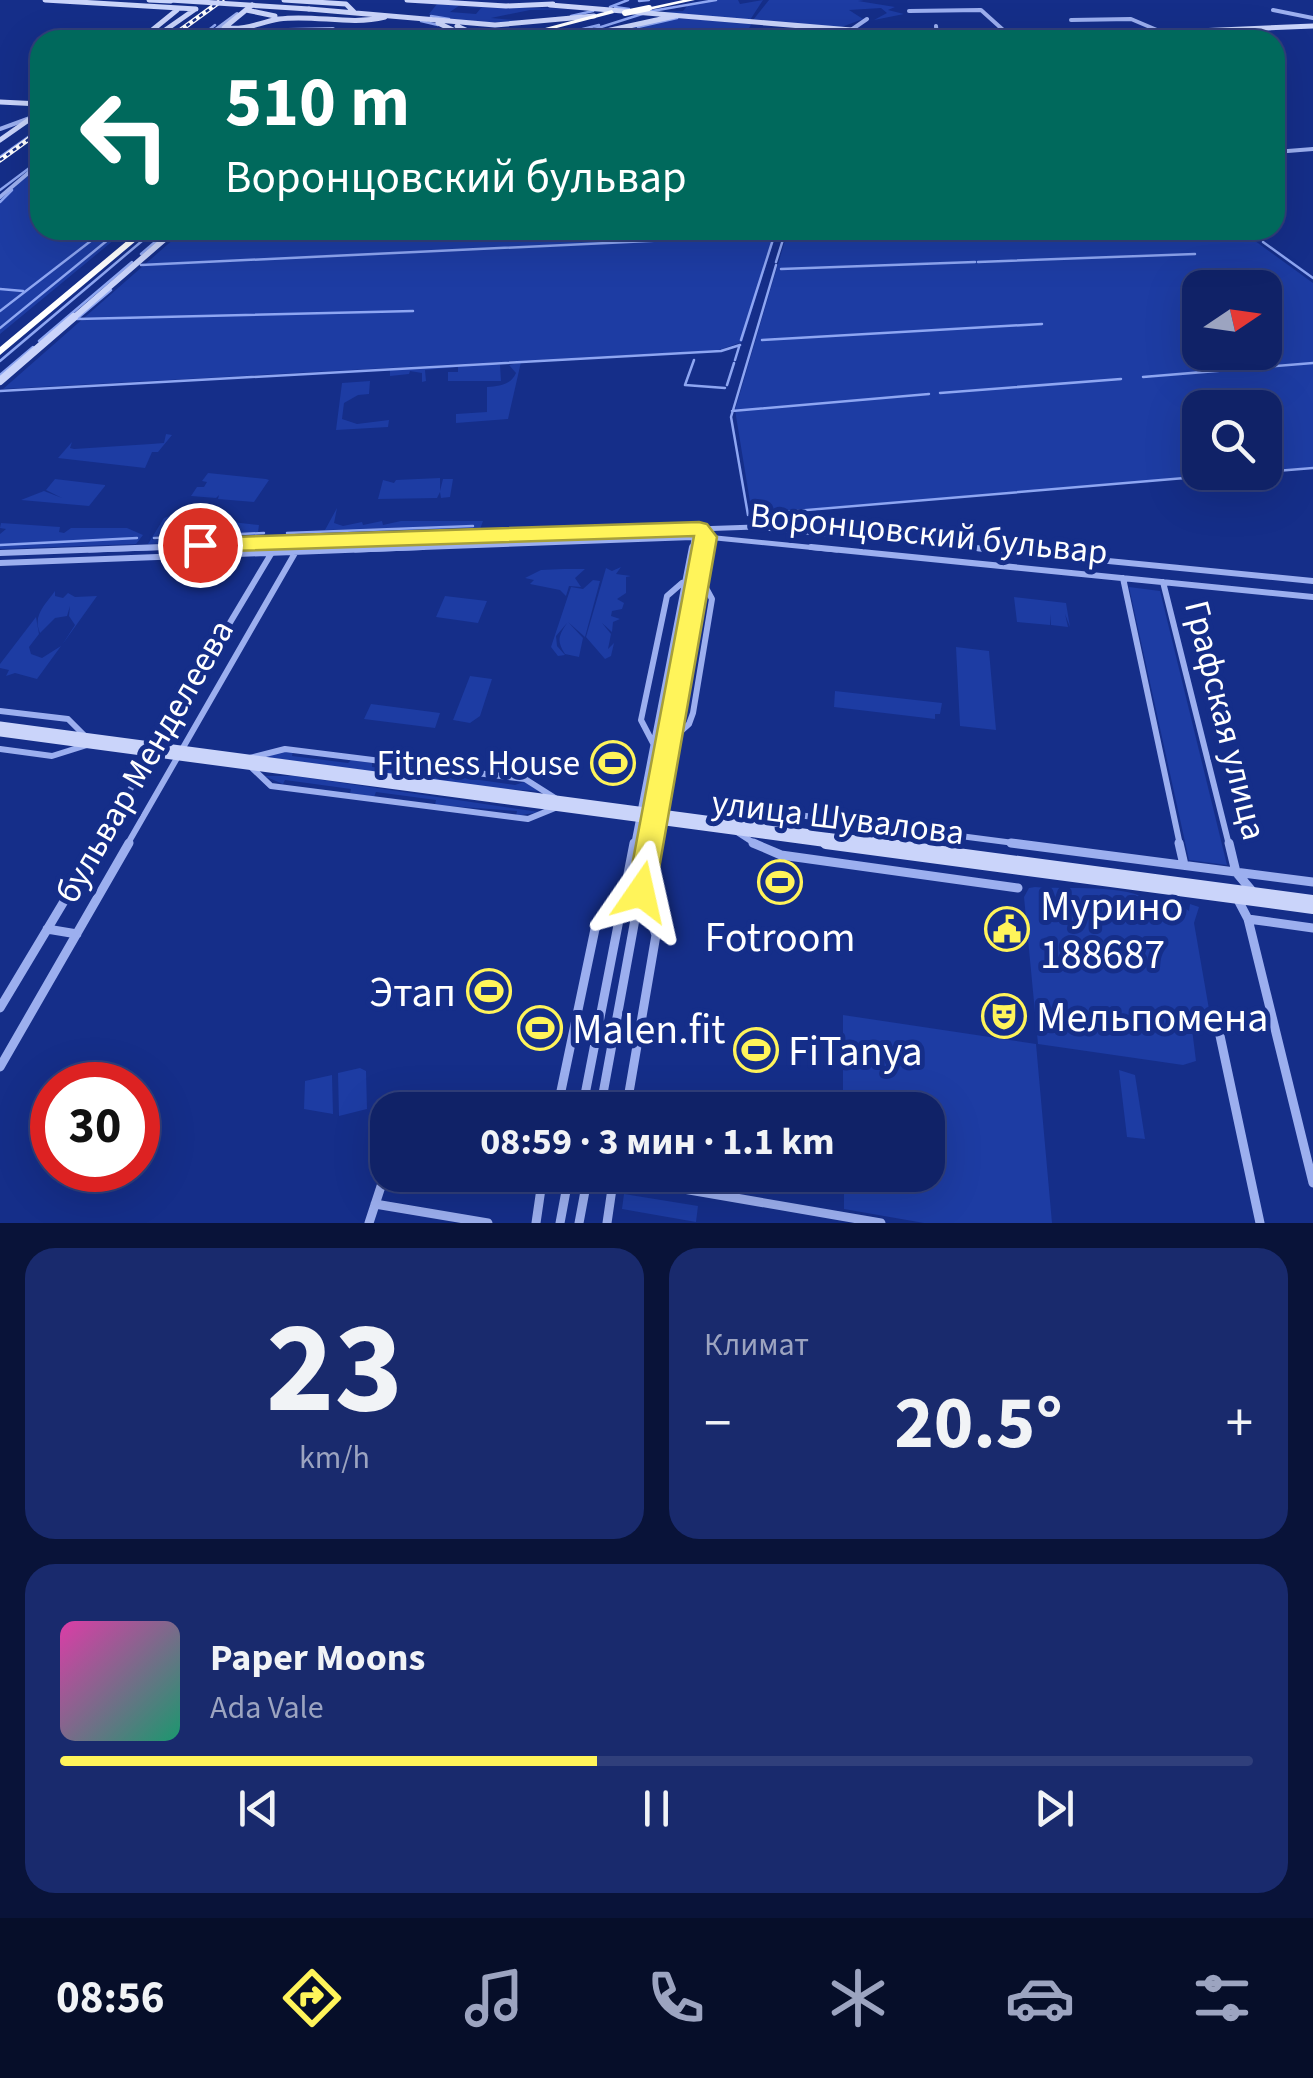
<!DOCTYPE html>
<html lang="ru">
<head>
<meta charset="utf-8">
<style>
	:root { --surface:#102267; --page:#192a6d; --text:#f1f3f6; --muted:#9ca4c0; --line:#303f7b; --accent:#fff45a }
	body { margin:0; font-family:"Source Sans 3",sans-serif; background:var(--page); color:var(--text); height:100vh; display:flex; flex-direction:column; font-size:38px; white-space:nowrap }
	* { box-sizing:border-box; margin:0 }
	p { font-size:32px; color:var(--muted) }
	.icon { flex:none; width:55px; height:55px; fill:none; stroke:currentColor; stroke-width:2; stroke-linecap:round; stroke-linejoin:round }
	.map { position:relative; height:1223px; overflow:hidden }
	.drawer { display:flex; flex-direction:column; gap:25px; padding:25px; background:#091339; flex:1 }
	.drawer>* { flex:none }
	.hud { position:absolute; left:30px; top:30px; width:1255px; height:210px; border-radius:30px; box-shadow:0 10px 40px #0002,0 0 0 2px var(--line); background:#00695c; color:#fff; overflow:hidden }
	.needle { width:65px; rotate:77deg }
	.tools { position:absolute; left:1182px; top:270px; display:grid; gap:20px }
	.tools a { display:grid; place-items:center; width:100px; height:100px; border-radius:20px; background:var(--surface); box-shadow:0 10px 40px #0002,0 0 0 2px var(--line); font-size:50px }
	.speed { position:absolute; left:30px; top:1062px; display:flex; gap:20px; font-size:50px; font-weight:700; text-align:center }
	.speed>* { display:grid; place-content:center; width:130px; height:130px; border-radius:50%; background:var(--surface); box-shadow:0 10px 40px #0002,0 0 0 2px var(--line); line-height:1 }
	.speed .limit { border:15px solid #d22; background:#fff; color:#111 }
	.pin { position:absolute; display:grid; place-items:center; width:85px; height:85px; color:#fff; margin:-42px; border:5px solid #fff; border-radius:50%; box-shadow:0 2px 10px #0007 }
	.me { position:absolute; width:110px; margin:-55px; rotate:11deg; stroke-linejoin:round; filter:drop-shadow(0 0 8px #0008) }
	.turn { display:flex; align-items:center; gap:35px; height:210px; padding:0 30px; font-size:45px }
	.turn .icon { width:130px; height:130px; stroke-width:2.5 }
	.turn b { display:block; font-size:70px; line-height:85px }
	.big { font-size:75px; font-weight:700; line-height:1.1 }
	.drawer .widget { flex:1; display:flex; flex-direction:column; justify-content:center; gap:15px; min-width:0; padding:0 35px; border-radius:30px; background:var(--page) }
	.drawer .dial { align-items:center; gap:0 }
	.dial b { font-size:130px; line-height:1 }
	.song { display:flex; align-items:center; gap:30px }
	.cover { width:120px; height:120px; border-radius:15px; background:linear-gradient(135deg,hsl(320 70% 55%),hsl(160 70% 35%)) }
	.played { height:10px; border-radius:5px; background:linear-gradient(90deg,var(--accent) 45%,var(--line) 45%) }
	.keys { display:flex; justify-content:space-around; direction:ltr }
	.heat { display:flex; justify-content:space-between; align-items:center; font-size:55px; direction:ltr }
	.drawer .tiles { flex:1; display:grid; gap:25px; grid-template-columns:1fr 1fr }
	.widget:last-child { grid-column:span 2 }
	.trip { position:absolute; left:370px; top:1092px; width:575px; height:100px; border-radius:30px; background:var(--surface); box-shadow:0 10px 40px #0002,0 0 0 2px var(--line); font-weight:700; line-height:100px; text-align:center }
	.tab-bar { display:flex; height:160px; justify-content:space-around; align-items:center; background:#060e29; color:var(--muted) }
	.tab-bar .icon { width:70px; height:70px }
	.tab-bar .selected { color:var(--accent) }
	.tab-bar b { font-size:45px; color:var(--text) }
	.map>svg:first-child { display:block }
	.green { fill:#1d3ca3; fill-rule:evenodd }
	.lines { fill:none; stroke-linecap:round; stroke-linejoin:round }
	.stream { stroke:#8ea6f2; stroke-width:2.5 }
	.street-far3 { stroke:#9cafef; stroke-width:4 }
	.street-far2 { stroke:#9cafef; stroke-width:5 }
	.street-far1 { stroke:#9cafef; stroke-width:6 }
	.street { stroke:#9cafef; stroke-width:9 }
	.secondary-far4 { stroke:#cad4fa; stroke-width:5 }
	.secondary-far3 { stroke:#cad4fa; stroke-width:6 }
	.secondary-far2 { stroke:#cad4fa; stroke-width:8 }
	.secondary-far1 { stroke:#cad4fa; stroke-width:9 }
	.secondary { stroke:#cad4fa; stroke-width:12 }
	.highway { fill:#fff; fill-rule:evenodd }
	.rail-casing { stroke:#fff; stroke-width:5 }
	.rail { stroke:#152e89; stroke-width:2.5; stroke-dasharray:4; stroke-linecap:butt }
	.secondary-bridge { stroke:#cad4fa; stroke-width:5 }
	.highway-bridge { stroke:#fff; stroke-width:6 }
	.route { fill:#fff45a; stroke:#a69f3a; stroke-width:2.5 }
	.labels { text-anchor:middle; stroke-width:10; stroke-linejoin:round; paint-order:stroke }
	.street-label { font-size:35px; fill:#fff; stroke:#152e89 }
	.poi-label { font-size:35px; fill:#fff; stroke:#152e89; text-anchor:end }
	.near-poi-label { font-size:42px; fill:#fff; stroke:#152e89; text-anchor:start }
</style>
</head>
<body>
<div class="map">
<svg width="1313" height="1223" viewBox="0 0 1313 1223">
	<rect width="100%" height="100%" fill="#152e89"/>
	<path class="green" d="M714,0H738L740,4L763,0L750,20L662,12L683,11L688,5Z
		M769,0H864L858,1L895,7L888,10L904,14L874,20L887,13L881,8L849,10L863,19L839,28L753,20Z
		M437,4L460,5L450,12L476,14L481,8L461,7L581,9L530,10L491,18L524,21L572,15C525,22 475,27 429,14Z
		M675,18L752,23L742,40L677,35L674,40L580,39Z
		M40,164V230H126L0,334V200Z
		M184,230H777L742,342L719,350L3,389Z
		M788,230H1240L1313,283V467L1265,471V408H1200V472L1241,473L752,514L735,410ZM1200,288H1265V352H1200Z
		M521,362L508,419L456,423V414L487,412V387C499,386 511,385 516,373L509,365L519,363L489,365H500L501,381H448V372H458V367L425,370L426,381L422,382V373L410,371L409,374L390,376V370Z
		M370,381L369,394L358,395L344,403L342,419L357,424L389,420L388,427L336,430L342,383Z
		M166,434L172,435L158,452H152L145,468L58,458L72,442L70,448L74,449L151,444L164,443Z
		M208,473L266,479L269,480L254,502L218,499L219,495L216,498L191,496L197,487H204L207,482L202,481Z
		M440,478V491L443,479H453L450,497L441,498L440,492L437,498L378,499L383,480L394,483L396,480Z
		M55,479L105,485V486L89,506L21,500L44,491L62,498L46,490Z
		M337,508L334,523L343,526L362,522L363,525L382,521L383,525L401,521H483L479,532L317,538L326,533L476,525L325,530Z
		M170,516L166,526H201L208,520L209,525L214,520L259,525L258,532L154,536L152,540L263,536L259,540L148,544L164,518Z
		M1,523L60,527L59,532L64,533L71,528H127L143,535L136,544L0,549V534L6,529L0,528Z
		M697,549L653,790L664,712Z
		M621,567L616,574L631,576L626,577V593L617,599L624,603L622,609L612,611L611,616L620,619L613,622L612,632L602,623L611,634L608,649L614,643L611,656L605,659L586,637L606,568L612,571Z
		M564,569H585L575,578L581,587L569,586L566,596L560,590L530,584L534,580L525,578L541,570Z
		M593,580L600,581L585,637L568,622L583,638L579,657L565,654C556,641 559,635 567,623L556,636L557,646L565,655L558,656L551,647L571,587L583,589Z
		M1129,587L1160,591L1227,865L1189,860Z
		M55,591V596L63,598L68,593L75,597L97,596L62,645L75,625L69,616L70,606L67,616L55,618L40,633C32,615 46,604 55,591Z
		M445,596L487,601L478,623L436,617Z
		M1014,597L1066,603L1070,627L1065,614L1068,627L1051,625L1050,614V625L1017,622Z
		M36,617L39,634L29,647L31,654L42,658L61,646L37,679L15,673L6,676L9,670L0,668V664Z
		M956,647L989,651L996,730L960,726Z
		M470,676L492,679L480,716L470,723L453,720Z
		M835,691L942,703L940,714H935V719L834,707Z
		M371,704L440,713L435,728L364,719Z
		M284,751L293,752L292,756L348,763L351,760L372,763V767L457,773L458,777L515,785L524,782L540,791L502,789L265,757Z
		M264,776H295L539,812L516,816L517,811L435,805L436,800L376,792L374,797L350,793L351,789L285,780L283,784Z
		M1035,887C1065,890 1128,883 1151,902L1149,908L1167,919L1168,914L1157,900H1170L1176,921L1182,920L1175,901L1189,911L1190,904L1199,907L1194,923L1210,1015L1190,1013L1196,1061L1183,1065L1038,1044L1024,897L1029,888Z
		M843,1015L1036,1044L1052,1223H924L844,1209V1175H928V1110H843Z
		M360,1068L366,1071L367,1109L339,1116L338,1073Z
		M1119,1070L1135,1075L1145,1139L1127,1137Z
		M332,1075L333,1114L304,1109L305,1081Z
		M624,1194L698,1206L696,1222L622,1209Z"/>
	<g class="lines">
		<path class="stream" d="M639,1L649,0
			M610,7L628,0
			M615,7L629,9
			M652,11L716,0
			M431,16L449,19
			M571,16L593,11
			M421,21L438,25
			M638,27L677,18
			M446,30L448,40
			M628,30L658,32
			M611,33L629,29
			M579,34L642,14
			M680,35L743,40
			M196,40L215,25
			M538,40L599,25
			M0,157L31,135
			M29,175L40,167
			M0,190L40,160
			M0,202L12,190
			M1247,230L1257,237
			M1263,242L1313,278
			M141,254L169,230
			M776,262L786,230
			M978,262L1195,254
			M141,265L775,235
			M776,265L731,417L748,515L1256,472
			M781,269L975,262
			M0,289L23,291
			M0,311L105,230
			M79,317L111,290
			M77,319L413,311
			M0,328L120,230
			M741,340L776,230
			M762,340L1042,324
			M39,341L132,262
			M694,360L685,385L725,388
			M735,360L739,347
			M0,361L155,230
			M0,375L33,347
			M1143,377L1313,363
			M727,385L734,363
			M0,391L721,351L740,345
			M940,393L1121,379
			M732,411L929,394
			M1265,472L1313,468
			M287,533L473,526
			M154,538L264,533
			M0,545L137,538"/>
		<path class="street-far3" d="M1273,10L1313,18
			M909,11L981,10L1011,37
			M1071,20L1131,19L1164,33
			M936,26L937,36
			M851,30L867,19
			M242,31L333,29
			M212,35L235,31
			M130,40L148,32
			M202,40L237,14
			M0,129L30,118
			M1275,152L1313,149
			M0,197L40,163"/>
		<path class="street-far2" d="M89,550L755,527L992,550
			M277,550L288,543
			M355,550L706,537L837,550
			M692,550L695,534
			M704,550L706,537"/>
		<path class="street-far1" d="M811,547L1313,597
			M966,547L1313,581
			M0,553L162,547
			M0,563L423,547
			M1123,578L1180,845
			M1163,582L1229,845
			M0,711L68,719L84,735
			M671,740L689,724L693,713L712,599L700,577
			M653,743L641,720L667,596L682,583
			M0,749L52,756L87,745
			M250,758L285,749L525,779L555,798
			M252,768L271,786L528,819L555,808
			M737,822L775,812L1030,845
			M737,832L757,845
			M97,845L271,554L281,547
			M127,845L295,553
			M634,845L692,547
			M649,845L704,547"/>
		<path class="street" d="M753,843L781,855L1018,888
			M1011,843L1313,882
			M1179,843L1184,865
			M1229,843L1236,872L1252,891
			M1238,900L1248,919L1313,1183
			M1248,919L1313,928
			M47,929L77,934
			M0,1008L99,843
			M1216,1017L1260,1223
			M0,1067L129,843
			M557,1110L595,929L623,892
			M582,1110L634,843
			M600,1110L649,843
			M626,1110L656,935L641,892
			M614,1177L881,1223
			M375,1204L488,1223
			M369,1223L388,1165
			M536,1223L543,1175
			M560,1223L569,1175
			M579,1223L588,1175
			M607,1223L614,1175"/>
		<path class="secondary-far4" d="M45,0L196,9
			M284,0L346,4L354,12
			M407,0L506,6L553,4
			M252,5L224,28C249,30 257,23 279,19C315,14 349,26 385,17
			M550,5L923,36L1058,37L1313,26
			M309,9L495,25L594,16
			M246,10L275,16
			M438,23L453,30L456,40
			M457,26L487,40
			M140,40L177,10
			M151,40L194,10
			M565,40L675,16
			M0,102L40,104
			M0,140L40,112"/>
		<path class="secondary-far3" d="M71,320L175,230"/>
		<path class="secondary-far2" d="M0,381L74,317"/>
		<path class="secondary-far1" d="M0,726L894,845
			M0,732L844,845"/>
		<path class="secondary" d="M826,843L1313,908
			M875,843L1313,901"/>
		<path class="highway" d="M683,0H695L649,10L646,8Z
			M612,10L614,13L511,40H501Z
			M140,230H149L0,355V347Z"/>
		<g class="rail-casing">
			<path id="rail" d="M167,40L222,0
				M0,160L40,131"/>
		</g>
		<use href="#rail" class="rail"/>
		<path class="secondary-bridge" d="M149,0L171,1
			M170,0L309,9"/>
		<path class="highway-bridge" d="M625,13L649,8"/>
	</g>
	<path class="route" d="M699,522L707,524L717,537L655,892L651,901L641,905L631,901L627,892L694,536L200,552L190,545L200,538Z"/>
	<defs>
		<g id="stadium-ring" transform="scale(2.25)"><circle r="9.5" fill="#152e89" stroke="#fff45a" stroke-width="1.5"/><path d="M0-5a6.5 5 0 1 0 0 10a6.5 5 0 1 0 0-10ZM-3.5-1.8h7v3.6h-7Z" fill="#fff45a"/></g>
		<g id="civic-ring" transform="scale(2.25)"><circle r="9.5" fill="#152e89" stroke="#fff45a" stroke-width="1.5"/><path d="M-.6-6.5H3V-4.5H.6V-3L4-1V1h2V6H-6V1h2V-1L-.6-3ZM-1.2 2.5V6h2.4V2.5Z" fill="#fff45a"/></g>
		<g id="theatre-ring" transform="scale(2.25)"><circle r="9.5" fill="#152e89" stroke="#fff45a" stroke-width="1.5"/><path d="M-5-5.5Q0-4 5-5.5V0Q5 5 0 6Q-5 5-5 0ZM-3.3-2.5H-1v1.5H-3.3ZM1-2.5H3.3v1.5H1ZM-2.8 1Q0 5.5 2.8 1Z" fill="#fff45a"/></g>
	</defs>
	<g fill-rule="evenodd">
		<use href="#stadium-ring" x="613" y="763"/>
		<use href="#stadium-ring" x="780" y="882"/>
		<use href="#civic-ring" x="1007" y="929"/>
		<use href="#stadium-ring" x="489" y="991"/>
		<use href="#theatre-ring" x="1004" y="1016"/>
		<use href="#stadium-ring" x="540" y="1028"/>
		<use href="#stadium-ring" x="756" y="1050"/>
	</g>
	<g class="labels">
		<g class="street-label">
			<text transform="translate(929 533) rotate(6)" y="12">Воронцовский бульвар</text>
			<text transform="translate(1226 720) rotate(76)" y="12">Графская улица</text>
			<text transform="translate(144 761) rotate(-60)" y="12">бульвар Менделеева</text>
			<text transform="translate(838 817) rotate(7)" y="12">улица Шувалова</text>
		</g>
		<g class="poi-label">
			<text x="580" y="775">Fitness House</text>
		</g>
		<g class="near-poi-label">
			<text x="1040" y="920">Мурино<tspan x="1040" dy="48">188687</tspan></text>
			<text x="780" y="951" text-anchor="middle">Fotroom</text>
			<text x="456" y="1006" text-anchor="end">Этап</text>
			<text x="1036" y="1031">Мельпомена</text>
			<text x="572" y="1043">Malen.fit</text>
			<text x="788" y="1065">FiTanya</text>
		</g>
	</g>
</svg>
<div class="tools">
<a><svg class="needle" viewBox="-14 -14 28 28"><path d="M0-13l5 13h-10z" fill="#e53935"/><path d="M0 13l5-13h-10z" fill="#9ca4c0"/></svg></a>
<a><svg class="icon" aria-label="search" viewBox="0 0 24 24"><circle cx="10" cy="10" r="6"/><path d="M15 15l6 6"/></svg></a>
</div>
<div class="speed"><div class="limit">30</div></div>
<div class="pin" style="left:200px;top:545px;background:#d93025"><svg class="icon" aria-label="arrive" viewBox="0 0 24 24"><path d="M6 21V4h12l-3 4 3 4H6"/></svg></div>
<svg class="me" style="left:641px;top:892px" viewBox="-20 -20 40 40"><path d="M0-17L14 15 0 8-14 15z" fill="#fff45a" stroke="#fff" stroke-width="4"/></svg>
<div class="trip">08:59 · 3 мин · 1.1 km</div>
<div class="hud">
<div class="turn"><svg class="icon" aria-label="left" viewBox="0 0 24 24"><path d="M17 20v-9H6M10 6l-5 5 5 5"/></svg><div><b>510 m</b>Воронцовский бульвар</div></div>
</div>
</div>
<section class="drawer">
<div class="tiles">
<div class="widget dial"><b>23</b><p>km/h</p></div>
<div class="widget"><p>Климат</p>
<div class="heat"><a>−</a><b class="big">20.5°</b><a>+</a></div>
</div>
<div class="widget">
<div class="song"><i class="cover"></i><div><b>Paper Moons</b><p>Ada Vale</p></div></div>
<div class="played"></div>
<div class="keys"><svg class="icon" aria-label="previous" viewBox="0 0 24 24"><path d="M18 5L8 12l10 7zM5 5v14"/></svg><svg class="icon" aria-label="pause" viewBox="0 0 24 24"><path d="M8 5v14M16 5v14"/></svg><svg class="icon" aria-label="next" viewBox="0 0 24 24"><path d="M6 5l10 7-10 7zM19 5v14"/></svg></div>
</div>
</div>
</section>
<nav class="tab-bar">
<b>08:56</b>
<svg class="icon selected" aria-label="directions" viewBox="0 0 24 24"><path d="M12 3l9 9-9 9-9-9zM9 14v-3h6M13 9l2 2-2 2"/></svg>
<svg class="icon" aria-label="music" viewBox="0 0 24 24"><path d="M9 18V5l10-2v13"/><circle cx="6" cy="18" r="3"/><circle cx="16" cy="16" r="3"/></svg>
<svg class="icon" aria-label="phone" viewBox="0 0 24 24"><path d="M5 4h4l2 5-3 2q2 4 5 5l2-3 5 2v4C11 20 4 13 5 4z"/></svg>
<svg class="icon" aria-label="climate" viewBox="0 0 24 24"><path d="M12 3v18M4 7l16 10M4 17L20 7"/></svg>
<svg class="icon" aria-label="car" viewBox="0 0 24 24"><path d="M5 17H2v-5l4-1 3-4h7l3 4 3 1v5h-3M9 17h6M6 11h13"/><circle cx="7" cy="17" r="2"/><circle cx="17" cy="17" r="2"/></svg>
<svg class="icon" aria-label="filters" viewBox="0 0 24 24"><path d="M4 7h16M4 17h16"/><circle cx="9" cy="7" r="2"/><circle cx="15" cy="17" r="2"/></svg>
</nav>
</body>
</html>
